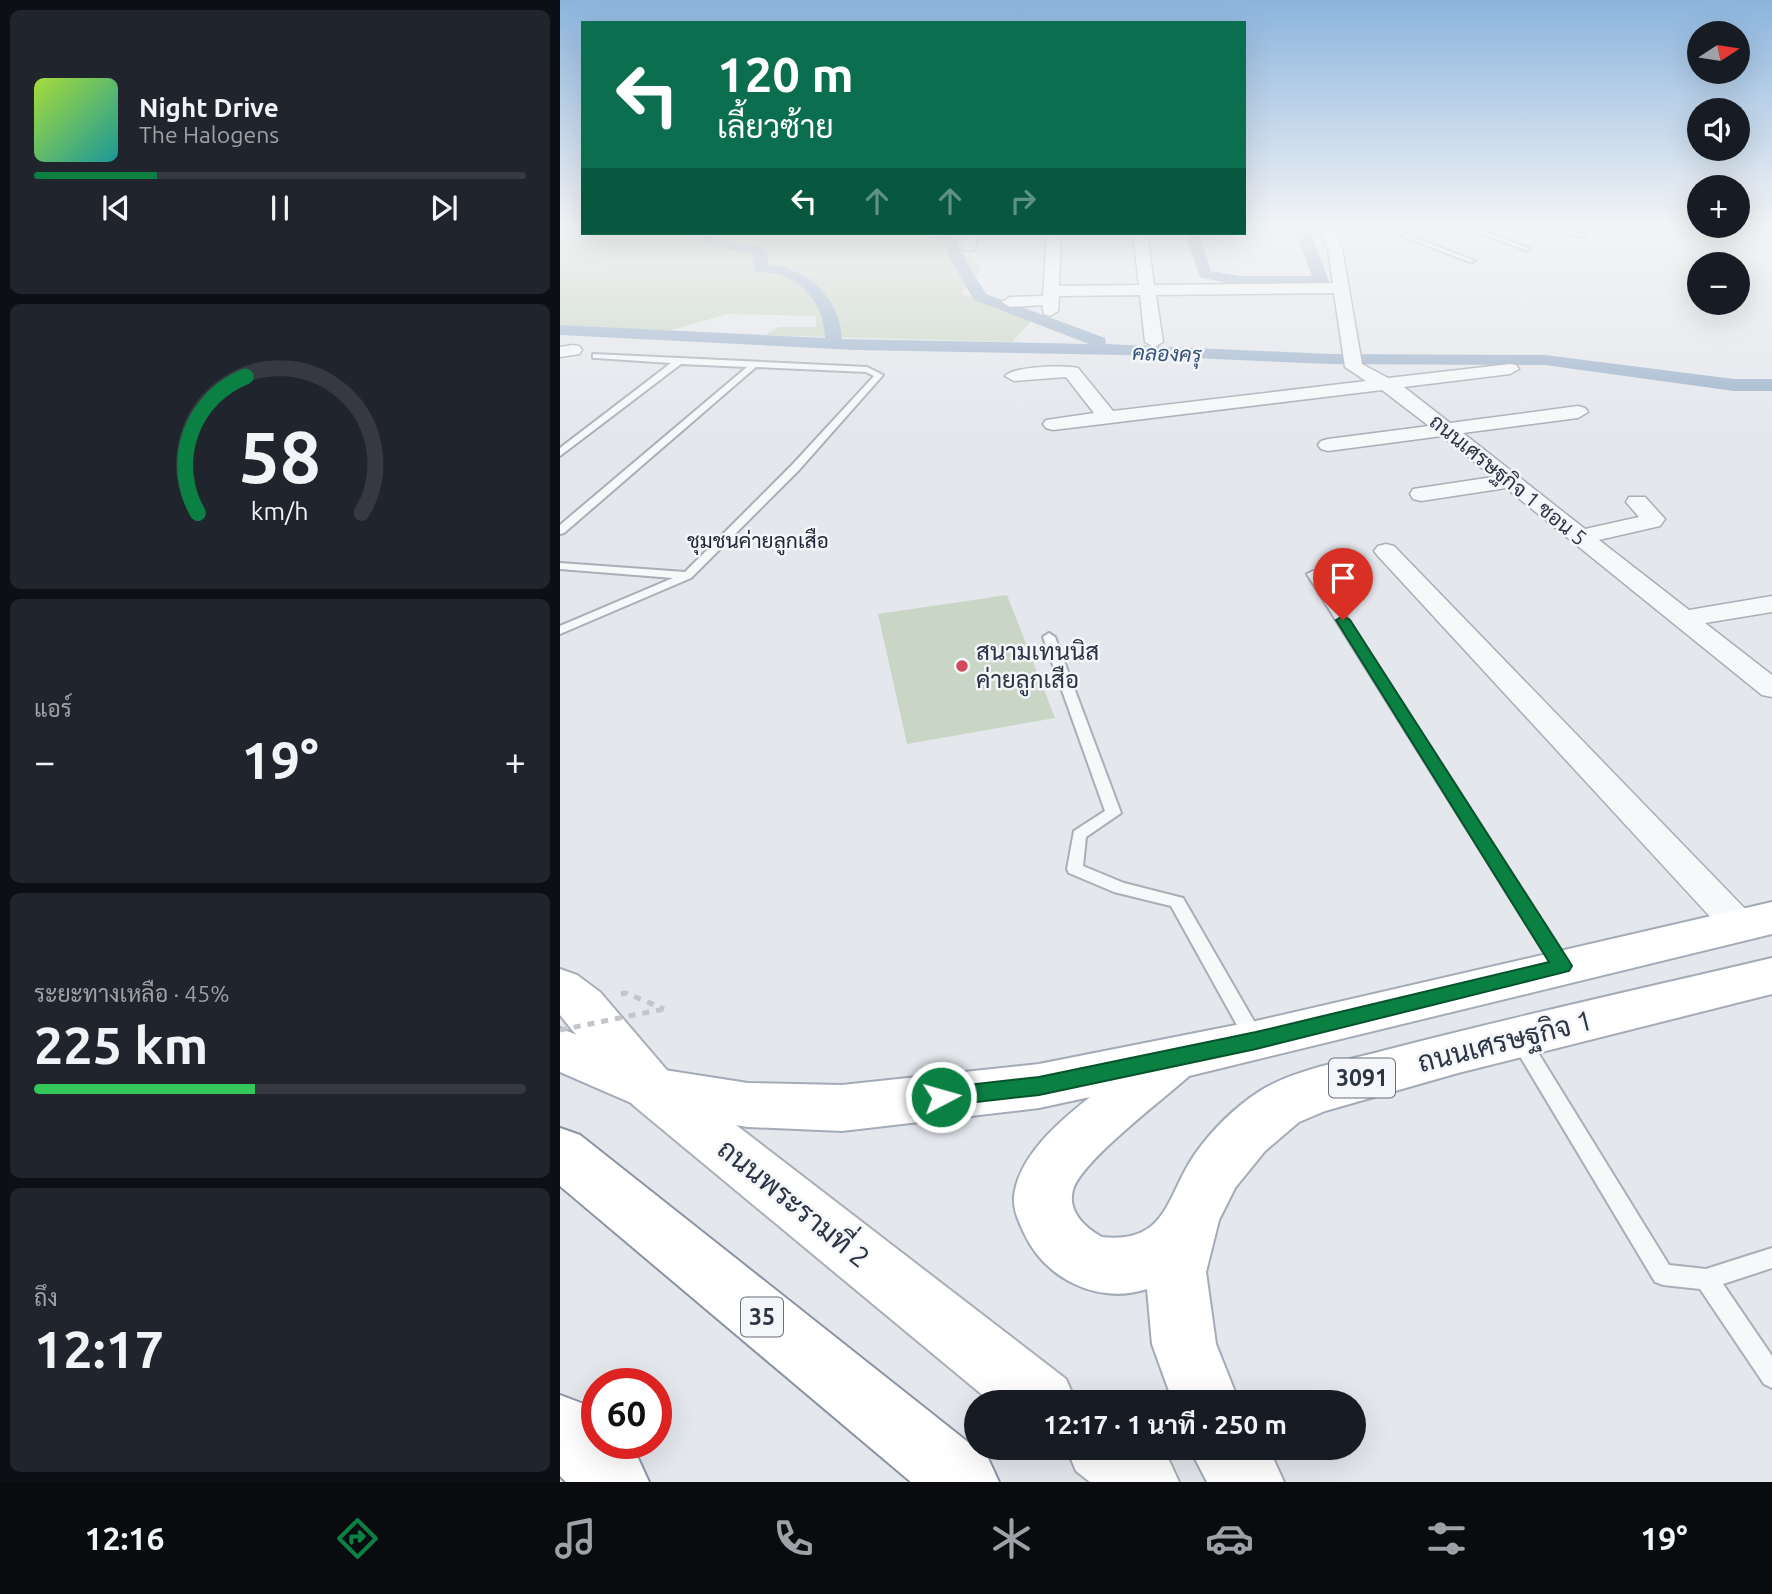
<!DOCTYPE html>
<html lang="th">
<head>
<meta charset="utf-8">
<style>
	:root { --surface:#171b24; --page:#20242c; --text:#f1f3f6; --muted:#9ea1a6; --line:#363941; --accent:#0b8043 }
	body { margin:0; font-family:Ubuntu,Sarabun,sans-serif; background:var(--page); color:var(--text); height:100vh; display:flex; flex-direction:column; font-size:26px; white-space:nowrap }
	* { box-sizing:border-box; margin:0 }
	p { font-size:23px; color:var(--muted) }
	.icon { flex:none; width:38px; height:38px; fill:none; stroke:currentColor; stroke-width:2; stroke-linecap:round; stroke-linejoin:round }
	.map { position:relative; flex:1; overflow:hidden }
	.drawer { display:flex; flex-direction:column; gap:10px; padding:10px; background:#0d0f14; width:560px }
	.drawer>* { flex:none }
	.hud { position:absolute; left:21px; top:21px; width:665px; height:214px; border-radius:0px; box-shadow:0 7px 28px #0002; background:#0b6e4f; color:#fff; overflow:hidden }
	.needle { width:46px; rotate:78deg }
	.buttons { position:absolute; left:1127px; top:21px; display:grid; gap:14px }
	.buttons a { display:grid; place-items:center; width:63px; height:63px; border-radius:50%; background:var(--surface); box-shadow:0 7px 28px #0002; font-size:35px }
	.speed { position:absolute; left:21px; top:1368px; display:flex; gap:14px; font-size:35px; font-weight:700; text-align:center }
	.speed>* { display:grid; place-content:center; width:91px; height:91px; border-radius:50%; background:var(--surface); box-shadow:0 7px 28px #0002; line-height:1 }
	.speed .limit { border:10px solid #d22; background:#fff; color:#111 }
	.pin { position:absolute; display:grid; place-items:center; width:60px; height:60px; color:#fff; margin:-72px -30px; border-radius:50% 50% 50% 0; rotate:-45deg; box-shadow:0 0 7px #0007 }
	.pin .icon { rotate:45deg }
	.me { position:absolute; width:77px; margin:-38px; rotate:84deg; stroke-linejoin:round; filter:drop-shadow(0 0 5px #0008) }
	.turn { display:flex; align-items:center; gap:24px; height:147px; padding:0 21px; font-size:32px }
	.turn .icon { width:91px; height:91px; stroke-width:2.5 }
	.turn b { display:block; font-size:49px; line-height:60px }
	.lanes { display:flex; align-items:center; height:66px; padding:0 21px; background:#0003; justify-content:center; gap:35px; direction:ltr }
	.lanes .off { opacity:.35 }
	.big { font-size:52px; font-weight:700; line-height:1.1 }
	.drawer .tile { flex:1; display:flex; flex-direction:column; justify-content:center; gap:10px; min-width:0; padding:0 24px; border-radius:10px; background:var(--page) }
	.drawer .dial { align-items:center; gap:0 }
	.dial svg { height:182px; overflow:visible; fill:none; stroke:var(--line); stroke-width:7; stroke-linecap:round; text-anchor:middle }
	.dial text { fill:var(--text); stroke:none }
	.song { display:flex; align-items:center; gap:21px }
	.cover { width:84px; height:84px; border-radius:10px; background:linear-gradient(135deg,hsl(80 70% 55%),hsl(180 70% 35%)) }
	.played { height:7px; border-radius:4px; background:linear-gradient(90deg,var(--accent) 25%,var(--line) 25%) }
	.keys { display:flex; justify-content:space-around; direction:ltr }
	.heat { display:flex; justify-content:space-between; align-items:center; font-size:38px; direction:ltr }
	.charge { height:10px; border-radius:5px; background:linear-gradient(90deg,#34c759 45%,var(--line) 0) }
	.trip { position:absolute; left:404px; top:1390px; width:402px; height:70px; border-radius:35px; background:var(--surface); box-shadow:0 7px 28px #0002; font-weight:700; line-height:70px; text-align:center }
	.tabs { display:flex; height:112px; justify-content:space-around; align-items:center; background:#090b0e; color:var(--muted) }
	.tabs .icon { width:49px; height:49px }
	.tabs .on { color:var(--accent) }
	.tabs b { font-size:32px; color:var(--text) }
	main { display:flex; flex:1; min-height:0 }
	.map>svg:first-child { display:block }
	.green { fill:#c9d6c5 }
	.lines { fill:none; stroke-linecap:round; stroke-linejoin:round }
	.canal { fill:#9fb4cc; fill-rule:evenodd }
	.lane-casing { stroke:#a9aeb7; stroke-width:4 }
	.street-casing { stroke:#a9aeb7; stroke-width:3 }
	.secondary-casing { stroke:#a9aeb7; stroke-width:4 }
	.primary-casing { stroke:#a3abb8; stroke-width:4 }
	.highway-casing { stroke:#8b94a3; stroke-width:4 }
	.path { stroke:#c2c5cb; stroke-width:5; stroke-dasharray:7 7; stroke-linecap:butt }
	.lane { fill:#f7f8fa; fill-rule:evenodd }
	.street { fill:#f7f8fa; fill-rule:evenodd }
	.secondary { fill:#fff; fill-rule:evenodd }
	.primary { fill:#fff; fill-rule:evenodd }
	.highway { fill:#fff; fill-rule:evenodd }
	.path-bridge { stroke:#c2c5cb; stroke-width:5; stroke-dasharray:7 7; stroke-linecap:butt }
	.route { fill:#0b8043; stroke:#07532c; stroke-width:2 }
	.poi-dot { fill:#d1495b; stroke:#f4f6f9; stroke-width:2.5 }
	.labels { text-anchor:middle; stroke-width:5; stroke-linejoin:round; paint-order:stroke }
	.far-water-label { font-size:21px; font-style:italic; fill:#34527a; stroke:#f4f6f9 }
	.far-street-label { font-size:21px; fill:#2b3445; stroke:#f4f6f9 }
	.far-neighbourhood-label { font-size:21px; fill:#1d2536; stroke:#f4f6f9 }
	.shield { fill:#f4f6f9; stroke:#676e7b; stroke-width:2 }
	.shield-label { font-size:23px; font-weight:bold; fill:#2b3445 }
	.poi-label { font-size:24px; fill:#2b3445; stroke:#f4f6f9; text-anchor:start }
	.near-street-label { font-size:28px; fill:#2b3445; stroke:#f4f6f9 }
</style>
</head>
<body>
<main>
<section class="drawer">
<div class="tile">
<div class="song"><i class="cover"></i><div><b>Night Drive</b><p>The Halogens</p></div></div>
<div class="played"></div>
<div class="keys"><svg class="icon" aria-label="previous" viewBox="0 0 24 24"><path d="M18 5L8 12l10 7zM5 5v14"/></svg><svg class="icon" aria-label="pause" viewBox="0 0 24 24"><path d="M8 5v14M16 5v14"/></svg><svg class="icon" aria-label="next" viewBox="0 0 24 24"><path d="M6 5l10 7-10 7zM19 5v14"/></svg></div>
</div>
<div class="tile dial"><svg viewBox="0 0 100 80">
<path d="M14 69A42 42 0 1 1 86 69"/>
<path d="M14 69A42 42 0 0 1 35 9" stroke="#0b8043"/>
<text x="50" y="56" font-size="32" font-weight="700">58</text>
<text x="50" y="72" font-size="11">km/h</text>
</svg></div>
<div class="tile"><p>แอร์</p>
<div class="heat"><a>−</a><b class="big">19°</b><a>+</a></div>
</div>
<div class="tile"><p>ระยะทางเหลือ · 45%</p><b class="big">225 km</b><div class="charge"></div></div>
<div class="tile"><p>ถึง</p><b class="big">12:17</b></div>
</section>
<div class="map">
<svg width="1212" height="1482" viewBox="0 0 1212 1482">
	<rect width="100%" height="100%" fill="#e4e7ec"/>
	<path class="green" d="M0,225H23V233H384L409,259L423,267L401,293L475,317L452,342L205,335L219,327H256V316L168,314L107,331L0,325Z
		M447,595L495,718L347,744L318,614Z"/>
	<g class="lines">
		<path class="canal" d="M733,225H747L769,281L766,284L680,286L640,277L625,233H639L651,271L680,276H752Z
			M139,233H153L157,240L202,247L209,255L207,264C248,268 280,298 282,339L529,344L414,300L389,257L386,245L364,233H381L397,240L403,257L426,294L545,338L546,344L770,354L985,355L1174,379H1212V391H1174L985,365L770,364L564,355L296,350L0,335V325L265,338C265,311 248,284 221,275C213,272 203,273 194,271L193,254L147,246Z"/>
		<g class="lane-casing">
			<path id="lane" d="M812,225H822L915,261L910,262Z
				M897,225H907L971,249L966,250Z
				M984,225H994L1025,236L1020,237Z
				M1077,225H1086V226L1083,228Z
				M33,354L307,367L323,375L239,470L131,578L0,634V626L113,578L0,569V563L125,572L231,466L314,376L306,372L196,367L4,533L0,534V525L187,367L121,364L0,456V448L111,363L36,358H33Z
				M753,571L759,574L1008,961L1011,966L1008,971L1002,972L996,971L747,574Z
				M489,633L495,637L561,813L526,837L523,866L564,883L623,898L702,1035L704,1040L702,1045L695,1047L688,1045L611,906L554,892L509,873L507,869L514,831L545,811L483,637Z
				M959,1031L966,1033L1109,1265L1146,1269L1212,1248V1268L1163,1284L1212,1356V1388L1204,1384L1140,1289L1103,1285L1095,1282L952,1043L950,1038L952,1033Z"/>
		</g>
		<g class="street-casing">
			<path id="street" d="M759,225H773L782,249L802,364L828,378L950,364L956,365L959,369L950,374L844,387L890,423L1018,406L1025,408L1028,412L1018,418L903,433L1025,529L1079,517L1066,502L1069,497H1085L1105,519L1100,526L1039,540L1129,610L1212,596V612L1145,623L1212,675V697L1202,695L946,488L861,501L853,499L850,494L853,489L933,477L882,436L768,451L761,449L758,445L761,441L768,439L869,426L822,390L493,430L486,428L483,424L486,420L534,413L506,377L454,381L445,376C454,366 504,365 518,368L553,411L806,381L785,367L774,293L596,295L603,342L594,347L585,342L580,295L499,296L498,311L490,316L484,314L482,305L450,307L442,302L450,297L483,296L487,233H501L499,286L579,285L573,233H587L594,285L773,283L768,249Z
				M405,233H419L414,250H404L402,247Z
				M13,345L19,346L22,350L19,354L0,357V347Z
				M826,544L834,546L1193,917L1198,926L1193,935L1180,939L1167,935L818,556L814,551L818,546Z"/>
		</g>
		<g class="secondary-casing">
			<path id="secondary" d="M0,969L17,975L40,992L111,1075L506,1379L516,1402H431L73,1105L0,1015Z
				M506,1447H595L608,1458L619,1482H530L516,1471Z"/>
		</g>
		<g class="primary-casing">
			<path id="primary" d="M1212,902V934L629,1076C604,1099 521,1161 513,1190C507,1211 525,1228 542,1237C608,1244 606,1196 635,1154C652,1130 675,1107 700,1091C734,1069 791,1060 830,1049C957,1016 1085,988 1212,958V994L898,1073L765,1111L739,1122L705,1151L675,1188L659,1220L646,1272L656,1344L679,1402H613L592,1344L587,1289C538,1305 485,1279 464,1233C459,1222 453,1210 454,1197C458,1156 500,1121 530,1097L479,1108L282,1131L188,1127L92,1112L0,1072V1028L98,1069L188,1083L282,1085L479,1064L696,1021Z
				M629,1447H706L713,1458L724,1482H647Z"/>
		</g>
		<g class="highway-casing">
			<path id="highway" d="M0,1128L20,1135L428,1458L439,1482H351L0,1186Z
				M0,1395L24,1404L37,1417V1444H64L78,1458L89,1482H6L0,1476Z"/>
		</g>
		<path class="path" d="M61,994L66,993L104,1009"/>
		<use href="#lane" class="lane"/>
		<use href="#street" class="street"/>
		<use href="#secondary" class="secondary"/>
		<use href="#primary" class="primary"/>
		<use href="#highway" class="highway"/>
		<path class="path-bridge" d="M0,1030L104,1009"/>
	</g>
	<linearGradient id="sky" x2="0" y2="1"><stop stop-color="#8bb4dd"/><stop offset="0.52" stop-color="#f3f4f6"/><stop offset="1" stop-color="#f3f4f6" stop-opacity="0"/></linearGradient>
	<rect width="1212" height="433" fill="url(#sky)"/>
	<path class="route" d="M783,616L790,620L1009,961L1012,966L1009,971L696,1049L479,1095L381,1106L373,1104L370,1097L373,1091L381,1088L479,1077L696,1032L989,962L776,620Z"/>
	<circle class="poi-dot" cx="402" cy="666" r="7"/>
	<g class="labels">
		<g class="far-water-label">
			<text transform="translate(607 354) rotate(2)" y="7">คลองครุ</text>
		</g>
		<g class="far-street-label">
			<text transform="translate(948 480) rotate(39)" y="7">ถนนเศรษฐกิจ 1 ซอน 5</text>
		</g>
		<g class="far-neighbourhood-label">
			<text x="198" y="548">ชุมชนค่ายลูกเสือ</text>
		</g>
		<g class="shield">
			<rect x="769" y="1058.5" width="66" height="39" rx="5"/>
			<rect x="181" y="1297.5" width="42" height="39" rx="5"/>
		</g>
		<g class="shield-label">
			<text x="802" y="1086">3091</text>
			<text x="202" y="1325">35</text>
		</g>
		<g class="poi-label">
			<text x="416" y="660">สนามเทนนิส<tspan x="416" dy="28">ค่ายลูกเสือ</tspan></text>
		</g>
		<g class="near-street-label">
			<text transform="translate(945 1041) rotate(-14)" y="10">ถนนเศรษฐกิจ 1</text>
			<text transform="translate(234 1203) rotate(39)" y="10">ถนนพระรามที่ 2</text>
		</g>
	</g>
</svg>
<div class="buttons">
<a><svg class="needle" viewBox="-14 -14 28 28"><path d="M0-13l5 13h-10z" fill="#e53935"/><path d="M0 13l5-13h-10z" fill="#9ea1a6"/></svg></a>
<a><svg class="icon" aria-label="sound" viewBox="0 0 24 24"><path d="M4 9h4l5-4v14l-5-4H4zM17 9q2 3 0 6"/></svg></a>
<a>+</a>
<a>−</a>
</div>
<div class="speed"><div class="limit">60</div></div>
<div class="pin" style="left:783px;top:620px;background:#d93025"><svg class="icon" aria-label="arrive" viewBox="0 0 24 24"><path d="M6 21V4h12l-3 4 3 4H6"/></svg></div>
<svg class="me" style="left:381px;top:1097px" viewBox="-20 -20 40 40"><circle r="17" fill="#0b8043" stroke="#fff" stroke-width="3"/><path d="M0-11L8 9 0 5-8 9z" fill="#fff"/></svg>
<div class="trip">12:17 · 1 นาที · 250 m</div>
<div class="hud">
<div class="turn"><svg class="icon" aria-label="left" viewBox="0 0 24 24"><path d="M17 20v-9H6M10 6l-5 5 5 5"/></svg><div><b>120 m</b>เลี้ยวซ้าย</div></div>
<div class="lanes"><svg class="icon" aria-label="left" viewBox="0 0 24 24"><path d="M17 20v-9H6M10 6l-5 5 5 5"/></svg><svg class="icon off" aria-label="ahead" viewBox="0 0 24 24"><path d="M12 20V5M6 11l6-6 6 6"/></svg><svg class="icon off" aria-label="ahead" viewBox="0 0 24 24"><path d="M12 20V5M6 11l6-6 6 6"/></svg><svg class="icon off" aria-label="right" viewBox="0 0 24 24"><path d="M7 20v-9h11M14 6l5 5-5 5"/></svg></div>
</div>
</div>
</main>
<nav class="tabs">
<b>12:16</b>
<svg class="icon on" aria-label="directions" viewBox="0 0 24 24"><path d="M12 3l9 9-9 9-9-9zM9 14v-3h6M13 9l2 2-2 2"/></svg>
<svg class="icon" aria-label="music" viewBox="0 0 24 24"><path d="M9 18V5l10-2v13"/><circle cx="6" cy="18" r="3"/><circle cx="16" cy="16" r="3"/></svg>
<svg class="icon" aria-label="phone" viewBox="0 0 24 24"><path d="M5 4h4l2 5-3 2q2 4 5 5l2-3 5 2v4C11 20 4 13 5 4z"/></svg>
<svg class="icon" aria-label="climate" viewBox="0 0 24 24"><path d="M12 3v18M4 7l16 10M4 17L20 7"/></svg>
<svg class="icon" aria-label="car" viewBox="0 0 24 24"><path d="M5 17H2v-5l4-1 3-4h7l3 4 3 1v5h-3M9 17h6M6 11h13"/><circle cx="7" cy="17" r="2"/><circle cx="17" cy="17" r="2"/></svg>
<svg class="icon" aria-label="filters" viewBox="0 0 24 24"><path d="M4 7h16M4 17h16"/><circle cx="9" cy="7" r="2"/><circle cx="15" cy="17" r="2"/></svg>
<b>19°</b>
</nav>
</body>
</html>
